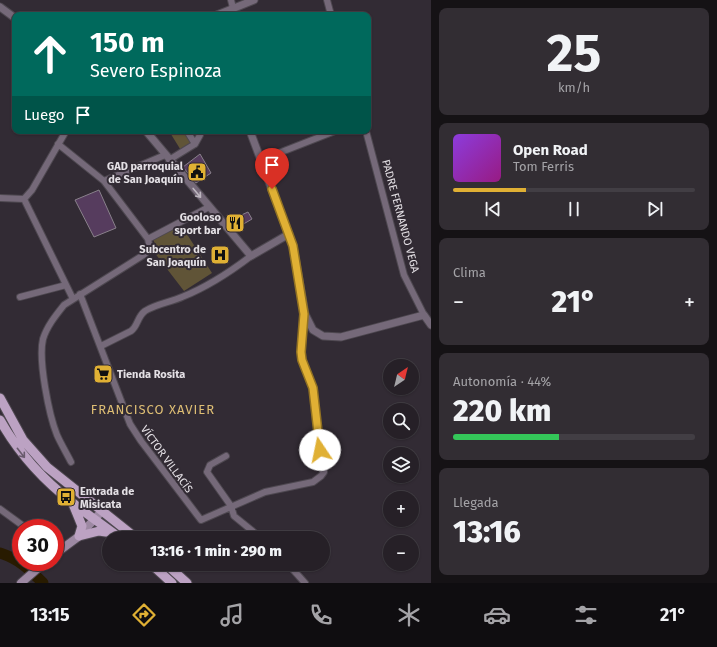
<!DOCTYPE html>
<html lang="es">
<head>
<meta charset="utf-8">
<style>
	:root { --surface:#262027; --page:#322d33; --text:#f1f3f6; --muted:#a4a3a7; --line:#423e44; --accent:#e0b034 }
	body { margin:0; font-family:"Fira Sans",sans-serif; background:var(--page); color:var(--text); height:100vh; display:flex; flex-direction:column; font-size:15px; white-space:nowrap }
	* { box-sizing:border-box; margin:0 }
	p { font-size:13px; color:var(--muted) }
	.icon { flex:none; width:22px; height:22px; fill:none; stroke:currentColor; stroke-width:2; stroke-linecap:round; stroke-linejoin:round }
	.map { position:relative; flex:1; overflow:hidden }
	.drawer { display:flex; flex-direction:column; gap:8px; padding:8px; background:#151215; width:286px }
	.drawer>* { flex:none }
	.banner { position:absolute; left:12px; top:12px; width:359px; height:122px; border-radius:8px; box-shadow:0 1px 3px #0004,0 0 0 1px var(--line); background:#00695c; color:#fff; overflow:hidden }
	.needle { width:26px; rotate:35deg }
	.buttons { position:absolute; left:383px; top:359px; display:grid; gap:8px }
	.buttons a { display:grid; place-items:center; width:36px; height:36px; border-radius:50%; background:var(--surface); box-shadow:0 1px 3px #0004,0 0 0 1px var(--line); font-size:20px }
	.speed { position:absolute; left:12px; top:519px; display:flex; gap:8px; font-size:20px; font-weight:700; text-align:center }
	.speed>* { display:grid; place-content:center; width:52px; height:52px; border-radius:50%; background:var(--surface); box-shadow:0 1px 3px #0004,0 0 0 1px var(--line); line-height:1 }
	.speed .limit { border:6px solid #d22; background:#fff; color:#111 }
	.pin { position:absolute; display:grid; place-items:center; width:34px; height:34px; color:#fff; margin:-41px -17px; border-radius:50% 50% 50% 0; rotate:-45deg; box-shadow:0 0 4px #0007 }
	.pin .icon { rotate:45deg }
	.me { position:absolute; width:44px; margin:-22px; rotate:349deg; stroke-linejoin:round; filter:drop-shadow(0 0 3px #0008) }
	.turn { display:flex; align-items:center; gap:14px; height:84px; padding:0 12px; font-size:18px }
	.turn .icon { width:52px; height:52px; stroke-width:2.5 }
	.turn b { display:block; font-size:28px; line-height:34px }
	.then { display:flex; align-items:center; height:38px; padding:0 12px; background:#0003; gap:8px; font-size:15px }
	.big { font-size:30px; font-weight:800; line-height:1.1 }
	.drawer .tile { flex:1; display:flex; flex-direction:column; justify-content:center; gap:6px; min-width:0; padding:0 14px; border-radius:8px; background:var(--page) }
	.drawer .dial { align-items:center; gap:0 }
	.dial b { font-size:52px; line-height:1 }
	.song { display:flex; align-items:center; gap:12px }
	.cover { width:48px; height:48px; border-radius:6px; background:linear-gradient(135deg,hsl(270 70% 55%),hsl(310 70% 35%)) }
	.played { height:4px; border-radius:2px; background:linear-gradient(90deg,var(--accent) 30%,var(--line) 30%) }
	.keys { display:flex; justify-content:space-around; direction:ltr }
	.heat { display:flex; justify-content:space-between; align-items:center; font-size:22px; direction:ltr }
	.charge { height:6px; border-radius:3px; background:linear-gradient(90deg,#34c759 44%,var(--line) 0) }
	.trip { position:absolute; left:102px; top:531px; width:228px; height:40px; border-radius:20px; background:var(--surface); box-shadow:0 1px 3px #0004,0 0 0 1px var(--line); font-weight:800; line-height:40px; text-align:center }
	.menu { display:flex; height:64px; justify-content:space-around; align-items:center; background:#0f0d10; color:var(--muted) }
	.menu .icon { width:28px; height:28px }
	.menu .current { color:var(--accent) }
	.menu b { font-size:18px; color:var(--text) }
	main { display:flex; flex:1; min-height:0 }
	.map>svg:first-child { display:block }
	.green { fill:#605437 }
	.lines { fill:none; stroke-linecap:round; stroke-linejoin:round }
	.river { stroke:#281b00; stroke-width:11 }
	.building { fill:#563c5e; stroke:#89818b }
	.minor-casing { stroke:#4e4850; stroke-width:8 }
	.tertiary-casing { stroke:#4e4850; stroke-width:9 }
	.secondary-casing { stroke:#4e4850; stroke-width:10 }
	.primary-casing { stroke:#4e4850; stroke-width:11 }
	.minor { stroke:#756979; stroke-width:6 }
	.tertiary { stroke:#756979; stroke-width:7 }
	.secondary { stroke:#9d89a3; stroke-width:8 }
	.primary { stroke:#bca2c3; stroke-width:9 }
	.oneway { stroke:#bdb6bf }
	.oneway2 { stroke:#695b6d }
	.route-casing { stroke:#927222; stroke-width:10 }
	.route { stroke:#e0b034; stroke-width:7 }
	.labels { text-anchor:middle; stroke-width:4; stroke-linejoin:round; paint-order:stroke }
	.poi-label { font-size:11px; font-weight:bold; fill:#e4e0e5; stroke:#322b34; text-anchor:end }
	.street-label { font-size:11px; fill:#e4e0e5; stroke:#322b34 }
	.quarter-label { font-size:13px; letter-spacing:1px; fill:#debe74; stroke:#322b34 }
</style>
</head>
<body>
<main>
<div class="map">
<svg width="431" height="583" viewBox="0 0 431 583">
	<rect width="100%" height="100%" fill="#322b34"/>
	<path class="green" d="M169,131H186L195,143L182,152Z
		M181,225L212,273L184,291L154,252L155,244L153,239Z"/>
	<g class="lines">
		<path class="river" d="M0,553C19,559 29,569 43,583"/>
	</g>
	<path class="building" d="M200,154L211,173L196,183L183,167Z
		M99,190L116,228L94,237L75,200Z
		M248,212L252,219L235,229L228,221Z"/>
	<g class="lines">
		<g class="minor-casing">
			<path id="minor" d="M231,0L233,8
				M327,0L331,15
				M366,131L404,275L424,315
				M58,144L104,181L148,239L149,244L145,254L64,305C56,315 47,326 43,339C38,360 49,415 57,435C61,444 67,454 71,462
				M195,144L200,135L199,131
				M169,160L195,144L187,131
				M261,160L335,131
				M104,181L165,155
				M0,198L24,199L32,190L66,131
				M24,199L73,299
				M148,239L209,207
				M80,294L130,424L141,441L201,520L265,492L313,482L321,476L324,472V463L318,436L313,388L302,360L301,352L305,314
				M20,297L66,285
				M101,346L131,331C138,326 137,317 145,311C156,304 171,302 182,297C207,287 230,272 251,256
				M226,456L210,465L207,472L231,506L234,516L261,538
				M0,509L26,528
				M288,564L305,583"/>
		</g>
		<g class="tertiary-casing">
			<path id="tertiary" d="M0,7L15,18
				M217,15L254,0
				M146,131L251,256L289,234
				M250,131L293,246L305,314L313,330L323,336L341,337L424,315L431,325"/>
		</g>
		<g class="secondary-casing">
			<path id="secondary" d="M55,554L78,537L102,511
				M21,583L45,562"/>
		</g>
		<g class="primary-casing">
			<path id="primary" d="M0,398L23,440L47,467L136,538
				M0,420C18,452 43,480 73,503C88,515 104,526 120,538
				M73,504L82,526L79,536
				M79,536L99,531L113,533
				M151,564L172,583
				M166,564L187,583"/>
		</g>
		<use href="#minor" class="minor"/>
		<use href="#tertiary" class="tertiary"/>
		<use href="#secondary" class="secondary"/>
		<use href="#primary" class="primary"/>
	</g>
	<defs><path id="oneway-shaft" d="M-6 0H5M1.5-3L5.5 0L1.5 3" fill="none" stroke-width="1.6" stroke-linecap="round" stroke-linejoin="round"/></defs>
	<use class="oneway" href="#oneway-shaft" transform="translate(197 193) rotate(50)"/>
	<use class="oneway2" href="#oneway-shaft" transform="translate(21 453) rotate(52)"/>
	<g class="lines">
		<g class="route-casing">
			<path id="route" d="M272,189L293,246L304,314L301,352L302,360L313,388L320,450"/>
		</g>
		<use href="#route" class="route"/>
	</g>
	<defs>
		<g id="civic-square" transform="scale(1)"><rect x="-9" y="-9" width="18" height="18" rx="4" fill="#e0b034" stroke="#322b34"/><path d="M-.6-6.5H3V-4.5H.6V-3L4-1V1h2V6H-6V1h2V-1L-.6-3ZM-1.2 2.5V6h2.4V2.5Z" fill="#111"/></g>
		<g id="restaurant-square" transform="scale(1)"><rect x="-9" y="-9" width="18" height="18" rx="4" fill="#e0b034" stroke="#322b34"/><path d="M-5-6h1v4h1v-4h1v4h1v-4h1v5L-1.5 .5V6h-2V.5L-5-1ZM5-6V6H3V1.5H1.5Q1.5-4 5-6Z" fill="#111"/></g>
		<g id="hospital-square" transform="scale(1)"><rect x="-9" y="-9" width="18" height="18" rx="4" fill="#e0b034" stroke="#322b34"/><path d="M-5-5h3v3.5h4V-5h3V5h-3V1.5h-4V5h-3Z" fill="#111"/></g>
		<g id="supermarket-square" transform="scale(1)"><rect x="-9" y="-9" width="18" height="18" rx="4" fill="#e0b034" stroke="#322b34"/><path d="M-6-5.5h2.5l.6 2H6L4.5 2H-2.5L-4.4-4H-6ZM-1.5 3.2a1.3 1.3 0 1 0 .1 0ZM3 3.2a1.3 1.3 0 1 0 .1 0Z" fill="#111"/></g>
		<g id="bus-square" transform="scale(1)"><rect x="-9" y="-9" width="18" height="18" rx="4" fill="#e0b034" stroke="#322b34"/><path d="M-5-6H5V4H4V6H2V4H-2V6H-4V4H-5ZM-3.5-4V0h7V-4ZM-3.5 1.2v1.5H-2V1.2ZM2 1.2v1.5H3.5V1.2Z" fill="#111"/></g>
	</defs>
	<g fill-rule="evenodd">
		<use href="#civic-square" x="197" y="172"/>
		<use href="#restaurant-square" x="235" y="223"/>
		<use href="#hospital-square" x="220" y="255"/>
		<use href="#supermarket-square" x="103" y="374"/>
		<use href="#bus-square" x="66" y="497"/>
	</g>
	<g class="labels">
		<g class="poi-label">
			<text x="183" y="170">GAD parroquial<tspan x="183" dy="13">de San Joaquín</tspan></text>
			<text x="221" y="221">Gooloso<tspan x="221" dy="13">sport bar</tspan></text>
			<text x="206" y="253">Subcentro de<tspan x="206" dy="13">San Joaquín</tspan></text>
			<text x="117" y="378" text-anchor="start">Tienda Rosita</text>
			<text x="80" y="495" text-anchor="start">Entrada de<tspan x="80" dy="13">Misicata</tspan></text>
		</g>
		<g class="street-label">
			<text transform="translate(401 216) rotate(75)" y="4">PADRE FERNANDO VEGA</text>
			<text transform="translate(167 459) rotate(54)" y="4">VÍCTOR VILLACÍS</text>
		</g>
		<g class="quarter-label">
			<text x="153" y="414">FRANCISCO XAVIER</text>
		</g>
	</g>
</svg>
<div class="buttons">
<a><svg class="needle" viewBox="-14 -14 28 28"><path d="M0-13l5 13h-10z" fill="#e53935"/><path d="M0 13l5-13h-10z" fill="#a4a3a7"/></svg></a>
<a><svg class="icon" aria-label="search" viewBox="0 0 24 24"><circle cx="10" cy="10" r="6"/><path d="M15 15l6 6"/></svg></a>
<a><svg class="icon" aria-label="layers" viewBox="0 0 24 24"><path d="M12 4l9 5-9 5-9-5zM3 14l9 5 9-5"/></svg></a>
<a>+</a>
<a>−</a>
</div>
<div class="speed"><div class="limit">30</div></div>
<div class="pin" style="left:272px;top:189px;background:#d93025"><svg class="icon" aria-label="arrive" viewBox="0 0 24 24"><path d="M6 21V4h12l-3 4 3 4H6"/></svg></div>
<svg class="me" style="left:320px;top:450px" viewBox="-20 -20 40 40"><circle r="19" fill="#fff"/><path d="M0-13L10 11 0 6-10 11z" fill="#e0b034"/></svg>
<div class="trip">13:16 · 1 min · 290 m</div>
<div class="banner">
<div class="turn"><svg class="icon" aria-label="ahead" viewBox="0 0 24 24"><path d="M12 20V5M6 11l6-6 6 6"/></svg><div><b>150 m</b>Severo Espinoza</div></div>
<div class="then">Luego<svg class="icon" aria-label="arrive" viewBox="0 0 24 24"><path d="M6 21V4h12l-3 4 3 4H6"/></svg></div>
</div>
</div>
<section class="drawer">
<div class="tile dial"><b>25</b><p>km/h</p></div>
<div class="tile">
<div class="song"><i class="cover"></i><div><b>Open Road</b><p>Tom Ferris</p></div></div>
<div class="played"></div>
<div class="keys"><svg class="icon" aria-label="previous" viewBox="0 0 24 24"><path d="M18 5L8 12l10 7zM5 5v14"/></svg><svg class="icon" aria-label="pause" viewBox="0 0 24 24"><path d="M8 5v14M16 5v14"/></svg><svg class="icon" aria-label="next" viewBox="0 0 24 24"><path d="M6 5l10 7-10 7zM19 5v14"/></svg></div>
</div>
<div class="tile"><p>Clima</p>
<div class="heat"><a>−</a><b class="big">21°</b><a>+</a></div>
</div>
<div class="tile"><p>Autonomía · 44%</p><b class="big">220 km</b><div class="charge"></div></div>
<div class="tile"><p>Llegada</p><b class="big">13:16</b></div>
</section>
</main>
<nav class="menu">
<b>13:15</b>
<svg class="icon current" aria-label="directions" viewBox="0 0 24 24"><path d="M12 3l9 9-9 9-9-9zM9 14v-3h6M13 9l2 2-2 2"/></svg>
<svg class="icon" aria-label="music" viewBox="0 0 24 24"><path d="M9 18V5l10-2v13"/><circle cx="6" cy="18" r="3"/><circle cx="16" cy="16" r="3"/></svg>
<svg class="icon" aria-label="phone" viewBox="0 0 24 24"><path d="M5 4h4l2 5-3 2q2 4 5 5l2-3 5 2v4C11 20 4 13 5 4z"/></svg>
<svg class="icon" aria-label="climate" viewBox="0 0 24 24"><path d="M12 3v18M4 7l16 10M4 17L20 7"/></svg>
<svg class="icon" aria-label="car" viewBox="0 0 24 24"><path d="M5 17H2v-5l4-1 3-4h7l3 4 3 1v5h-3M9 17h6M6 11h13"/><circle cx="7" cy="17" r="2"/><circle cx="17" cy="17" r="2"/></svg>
<svg class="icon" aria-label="filters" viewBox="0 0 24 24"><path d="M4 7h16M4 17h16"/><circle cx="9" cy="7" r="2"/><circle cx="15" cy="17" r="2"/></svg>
<b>21°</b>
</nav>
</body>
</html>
